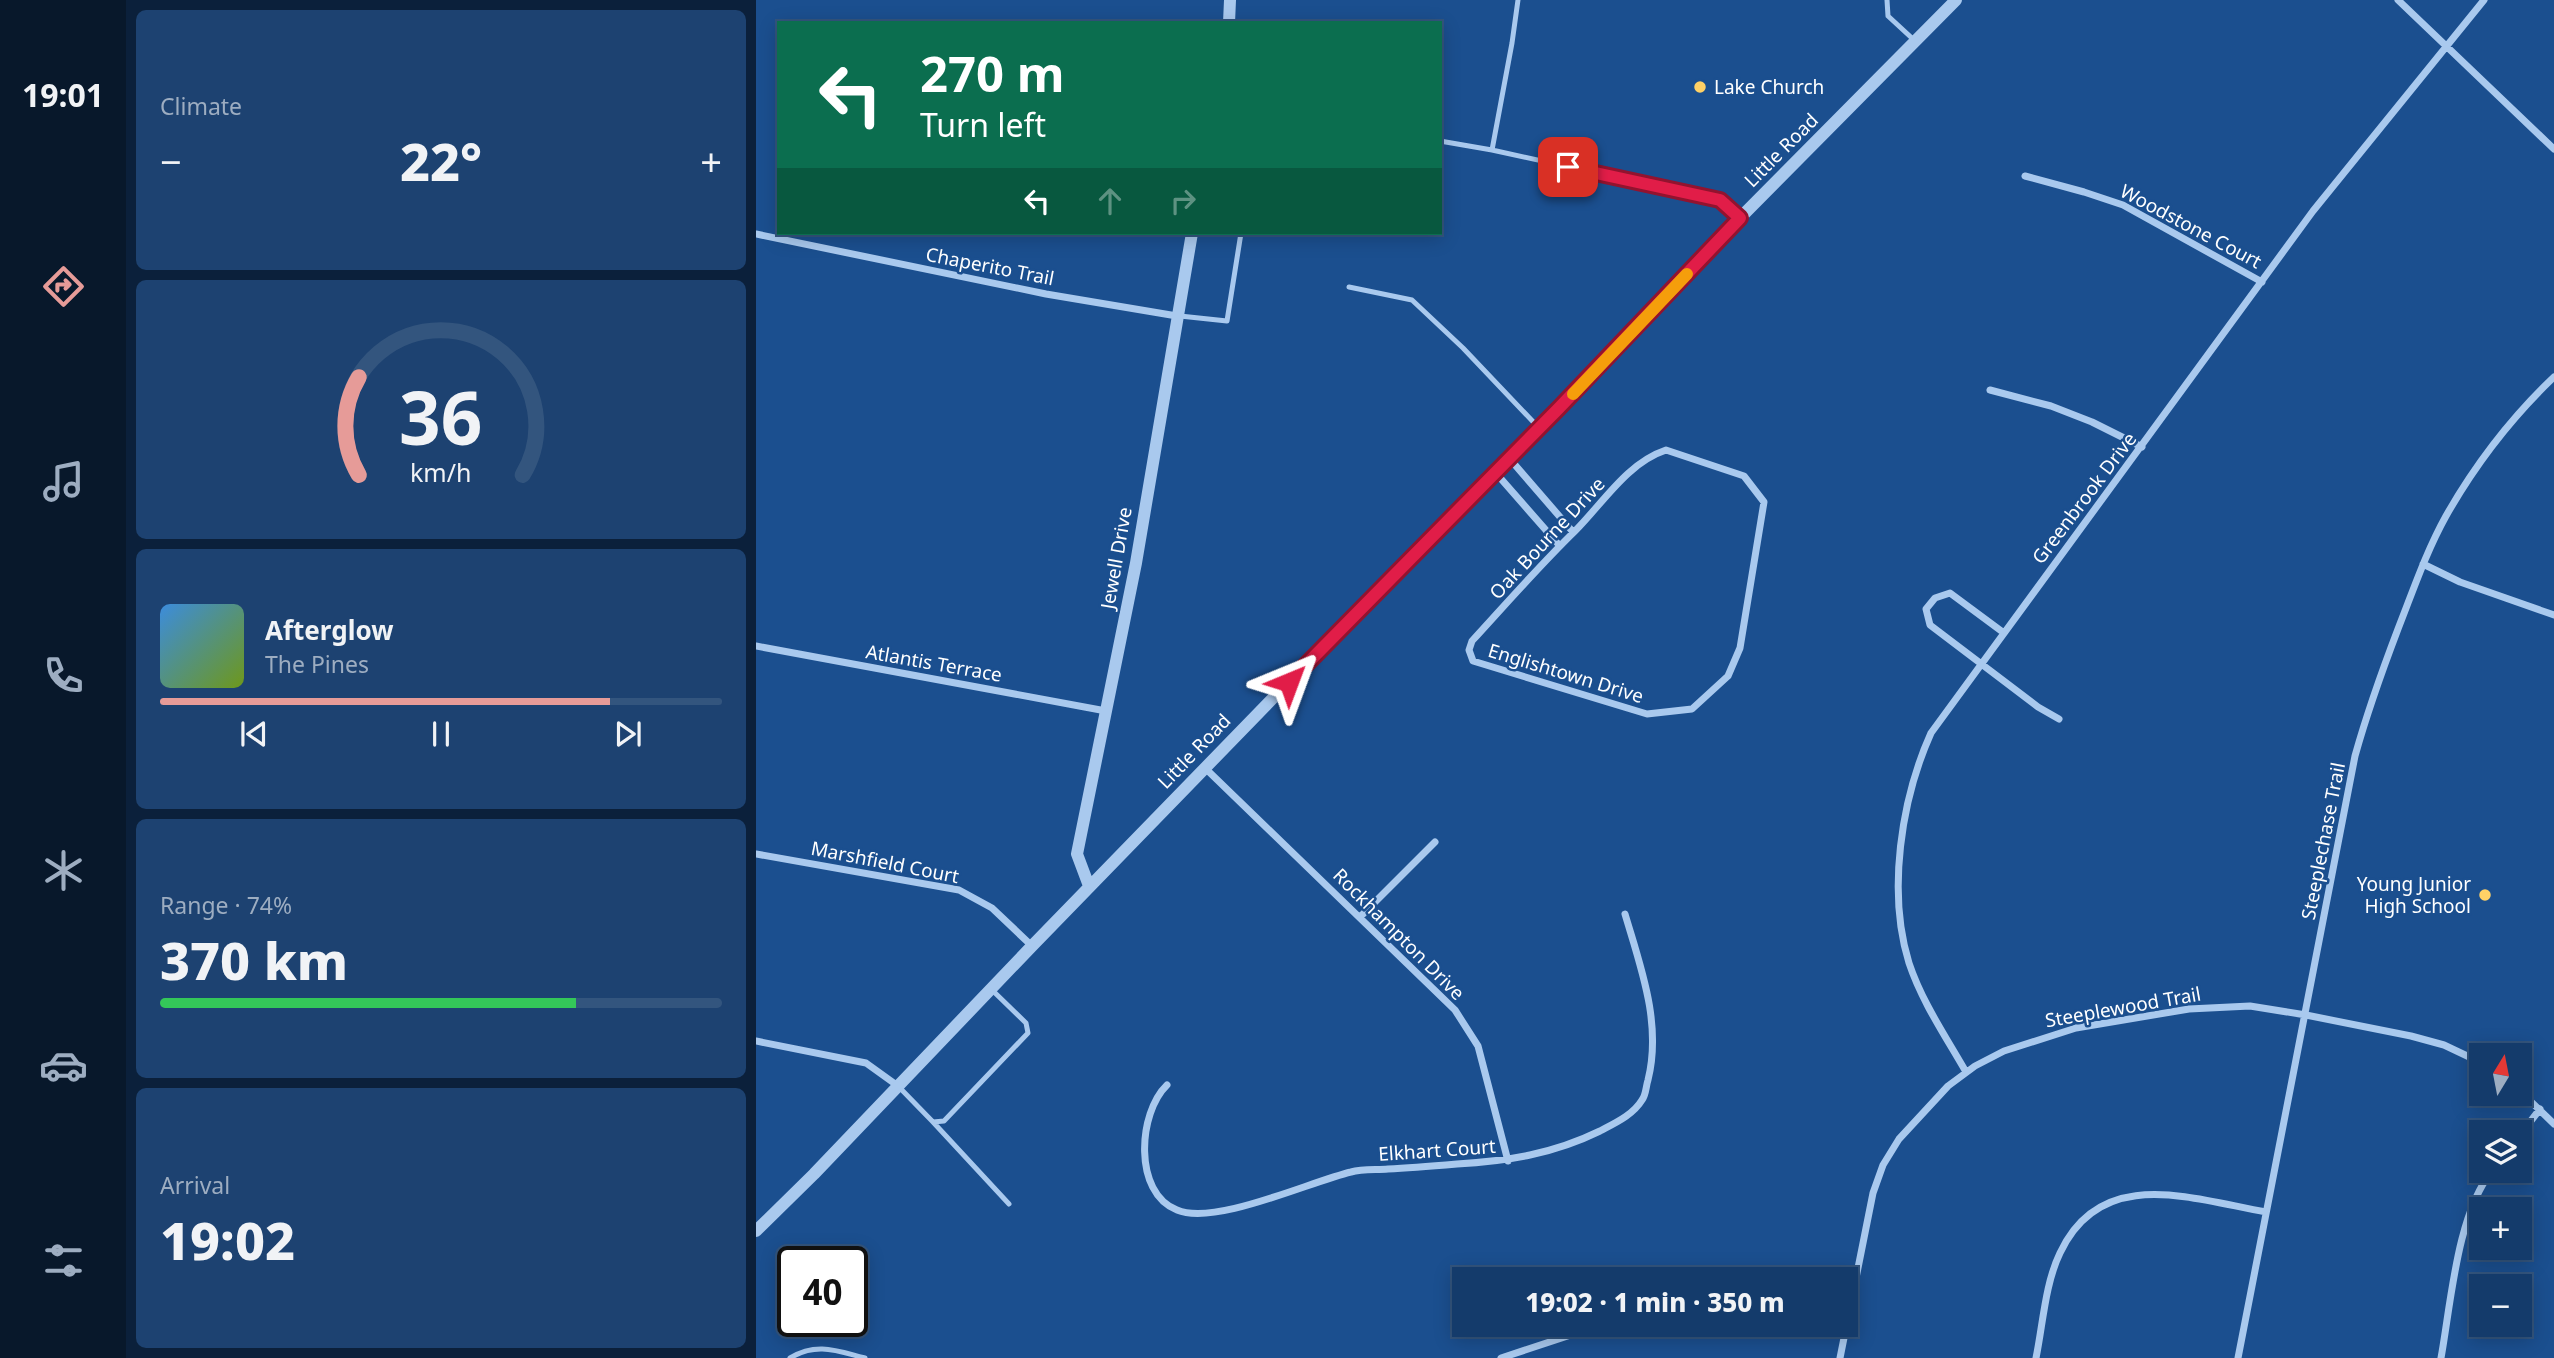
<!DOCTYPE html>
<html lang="en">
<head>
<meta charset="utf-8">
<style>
	:root { --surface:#143b6b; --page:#1d4271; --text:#f1f3f6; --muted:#9dadc1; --line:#33557e; --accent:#e69b98 }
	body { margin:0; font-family:"Noto Sans",sans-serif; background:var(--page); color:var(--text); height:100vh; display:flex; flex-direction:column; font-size:26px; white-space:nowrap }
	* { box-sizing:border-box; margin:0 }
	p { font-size:23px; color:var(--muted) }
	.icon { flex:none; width:38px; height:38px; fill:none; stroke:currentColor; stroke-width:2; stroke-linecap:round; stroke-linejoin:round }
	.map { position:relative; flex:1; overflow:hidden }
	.panel { display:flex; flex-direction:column; gap:10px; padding:10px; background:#0b203b; width:630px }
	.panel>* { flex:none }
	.guide { position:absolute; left:21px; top:21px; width:665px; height:214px; border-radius:0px; box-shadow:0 4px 18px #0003,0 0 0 2px var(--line); background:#0b6e4f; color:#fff; overflow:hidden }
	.needle { width:46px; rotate:10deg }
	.fabs { position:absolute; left:1713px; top:1043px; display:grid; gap:14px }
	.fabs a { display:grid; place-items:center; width:63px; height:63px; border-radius:0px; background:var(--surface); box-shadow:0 4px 18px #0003,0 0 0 2px var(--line); font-size:35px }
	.speed { position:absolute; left:21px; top:1246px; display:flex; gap:14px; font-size:35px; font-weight:700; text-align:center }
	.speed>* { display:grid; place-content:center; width:91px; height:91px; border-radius:50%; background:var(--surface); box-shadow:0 4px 18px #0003,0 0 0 2px var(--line); line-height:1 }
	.speed .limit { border:4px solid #111; border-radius:10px; background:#fff; color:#111 }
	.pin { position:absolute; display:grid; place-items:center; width:60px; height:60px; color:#fff; margin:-30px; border-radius:14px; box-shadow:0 4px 10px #0006 }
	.me { position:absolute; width:77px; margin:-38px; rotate:44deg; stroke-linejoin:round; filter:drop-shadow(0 0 5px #0008) }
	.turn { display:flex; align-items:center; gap:24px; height:147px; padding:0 28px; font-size:32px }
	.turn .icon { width:91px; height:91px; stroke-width:2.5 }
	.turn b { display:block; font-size:49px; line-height:60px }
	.lanes { display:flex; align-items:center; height:66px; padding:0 28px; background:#0003; justify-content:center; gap:35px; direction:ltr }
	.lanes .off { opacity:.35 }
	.big { font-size:52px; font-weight:800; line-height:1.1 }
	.panel .widget { flex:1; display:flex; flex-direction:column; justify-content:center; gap:10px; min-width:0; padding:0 24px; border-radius:10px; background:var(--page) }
	.panel .dial { align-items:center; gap:0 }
	.dial svg { height:182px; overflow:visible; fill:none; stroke:var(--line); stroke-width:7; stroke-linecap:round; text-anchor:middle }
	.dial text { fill:var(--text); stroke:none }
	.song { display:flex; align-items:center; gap:21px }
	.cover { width:84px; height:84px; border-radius:10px; background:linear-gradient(135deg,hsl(210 70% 55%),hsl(80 70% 35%)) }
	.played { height:7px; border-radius:4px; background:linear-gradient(90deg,var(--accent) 80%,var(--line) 80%) }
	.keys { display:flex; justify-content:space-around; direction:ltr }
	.heat { display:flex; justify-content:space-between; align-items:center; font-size:38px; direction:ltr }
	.charge { height:10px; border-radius:5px; background:linear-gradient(90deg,#34c759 74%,var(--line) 0) }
	.trip { position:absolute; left:696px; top:1267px; width:406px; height:70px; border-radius:0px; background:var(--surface); box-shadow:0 4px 18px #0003,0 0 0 2px var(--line); font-weight:800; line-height:70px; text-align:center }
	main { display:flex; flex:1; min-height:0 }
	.tab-bar { display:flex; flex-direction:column; width:126px; justify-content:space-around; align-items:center; background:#08182b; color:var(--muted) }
	.tab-bar .icon { width:49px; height:49px }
	.tab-bar .selected { color:var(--accent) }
	.tab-bar b { font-size:32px; color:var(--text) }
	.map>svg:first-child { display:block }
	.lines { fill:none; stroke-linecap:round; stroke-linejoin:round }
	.service { stroke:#a9c9ee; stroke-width:5 }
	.minor { stroke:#a9c9ee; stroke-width:7 }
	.tertiary { stroke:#a9c9ee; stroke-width:12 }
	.route-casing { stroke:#92132f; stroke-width:18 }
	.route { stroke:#e11d48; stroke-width:12 }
	.slow { stroke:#f59e0b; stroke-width:12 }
	.poi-dot { fill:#ffd166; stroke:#1b4f8f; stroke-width:2.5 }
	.labels { text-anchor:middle; stroke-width:5; stroke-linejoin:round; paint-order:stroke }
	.poi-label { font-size:19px; fill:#fff; stroke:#1b4f8f; text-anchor:start }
	.street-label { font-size:19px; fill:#fff; stroke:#1b4f8f }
</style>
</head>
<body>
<main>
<nav class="tab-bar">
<b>19:01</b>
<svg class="icon selected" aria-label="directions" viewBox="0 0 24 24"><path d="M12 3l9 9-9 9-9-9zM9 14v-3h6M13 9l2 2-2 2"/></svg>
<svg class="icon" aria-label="music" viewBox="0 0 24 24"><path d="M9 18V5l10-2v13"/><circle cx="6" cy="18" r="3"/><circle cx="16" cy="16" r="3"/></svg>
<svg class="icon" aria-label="phone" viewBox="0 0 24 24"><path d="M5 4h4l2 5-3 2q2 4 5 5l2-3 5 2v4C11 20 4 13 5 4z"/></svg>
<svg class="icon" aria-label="climate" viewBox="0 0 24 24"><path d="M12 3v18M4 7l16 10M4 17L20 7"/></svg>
<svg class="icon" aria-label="car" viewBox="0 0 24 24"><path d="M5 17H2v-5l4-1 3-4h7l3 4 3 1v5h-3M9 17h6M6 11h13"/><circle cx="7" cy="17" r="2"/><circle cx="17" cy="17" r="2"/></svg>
<svg class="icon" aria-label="filters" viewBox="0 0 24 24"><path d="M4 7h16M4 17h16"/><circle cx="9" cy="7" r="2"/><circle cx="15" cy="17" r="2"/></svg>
</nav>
<section class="panel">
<div class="widget"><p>Climate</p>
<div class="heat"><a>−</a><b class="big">22°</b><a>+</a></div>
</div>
<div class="widget dial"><svg viewBox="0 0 100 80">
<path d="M14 69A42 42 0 1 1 86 69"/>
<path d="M14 69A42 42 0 0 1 14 26" stroke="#e69b98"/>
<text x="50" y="56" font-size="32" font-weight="700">36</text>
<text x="50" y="72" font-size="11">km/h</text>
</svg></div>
<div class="widget">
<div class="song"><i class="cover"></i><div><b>Afterglow</b><p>The Pines</p></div></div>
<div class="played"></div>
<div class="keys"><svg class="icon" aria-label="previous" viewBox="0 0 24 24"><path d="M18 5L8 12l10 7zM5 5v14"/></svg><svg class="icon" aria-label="pause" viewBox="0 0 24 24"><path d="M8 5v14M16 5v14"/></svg><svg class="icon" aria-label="next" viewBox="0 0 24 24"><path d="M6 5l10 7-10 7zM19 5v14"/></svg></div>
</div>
<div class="widget"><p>Range · 74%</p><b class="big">370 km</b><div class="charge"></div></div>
<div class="widget"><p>Arrival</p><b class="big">19:02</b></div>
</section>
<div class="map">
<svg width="1798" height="1358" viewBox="0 0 1798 1358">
	<rect width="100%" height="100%" fill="#1b4f8f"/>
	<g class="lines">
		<path class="service" d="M762,0L756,43L736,150L964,200L984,218
			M1131,0L1132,16L1158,40
			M684,141L736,150
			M593,287L656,300L707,348L783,428
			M424,316L471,321L485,233
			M142,1086L177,1122L188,1121L272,1033L270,1023L235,989
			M177,1122L253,1204
			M34,1358C61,1342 81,1351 109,1358"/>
		<path class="minor" d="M1642,0L1798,149
			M1269,176L1328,192L1367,205L1506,282
			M0,234L290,294L421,316
			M1234,390L1295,406L1336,422L1386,447
			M910,450L988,476L1008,502L984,648L972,676L936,709L891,714L717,661L713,650L716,641C750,604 783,566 819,531C847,503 871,463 910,450Z
			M753,458L817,532
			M739,472L803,545
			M1667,564L1704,582L1798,615
			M1248,633L1194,593L1179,598L1170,609L1174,625L1282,707L1303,719
			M0,646L350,711
			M449,768L699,1010L722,1046L752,1161
			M0,854L203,890L236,908L276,946
			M604,917L679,842
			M0,1041L110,1063L142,1086
			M1210,1072C1190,1037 1166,1002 1153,963C1131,892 1145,800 1175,733L1557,211L1728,0
			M411,1085C382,1113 377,1193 421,1210C459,1226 553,1182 595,1172C606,1169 620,1170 632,1169C655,1168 678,1166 701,1164C752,1161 797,1154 844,1131C859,1123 877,1115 886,1100C890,1095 890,1086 892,1080C906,1024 885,968 869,914
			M1764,1091L1798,1124
			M1764,1135L1784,1109
			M976,1279L1012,1275L1059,1279
			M745,1358L845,1325
			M1084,1358L1117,1193L1127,1165L1143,1139L1192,1086L1219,1066L1248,1051L1320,1028L1433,1009L1494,1006L1550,1015L1655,1036L1688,1045L1726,1063
			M1280,1358C1287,1324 1289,1284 1304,1253C1345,1165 1436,1199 1510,1212
			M1482,1358L1599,756C1611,713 1626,671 1642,629C1657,591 1670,552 1690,516C1719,465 1756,417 1798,377
			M1685,1358C1695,1303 1701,1214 1736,1171"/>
		<path class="tertiary" d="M473,23L474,0
			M333,886L321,854L380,563L436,233
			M0,1231L58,1174L276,946L591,622L803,408L984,218L1200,0"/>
	</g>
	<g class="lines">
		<g class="route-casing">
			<path id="route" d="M533,682L803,408L984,218L964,200L812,167"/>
		</g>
		<use href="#route" class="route"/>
		<path class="slow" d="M817,394L931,274"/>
	</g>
	<g class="poi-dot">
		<circle cx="944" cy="87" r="7"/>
		<circle cx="1729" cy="895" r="7"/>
	</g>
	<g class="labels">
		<g class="poi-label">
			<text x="958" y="94">Lake Church</text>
			<text x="1715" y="891" text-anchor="end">Young Junior<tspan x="1715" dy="22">High School</tspan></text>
		</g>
		<g class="street-label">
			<text transform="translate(1025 150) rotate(-45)" y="7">Little Road</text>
			<text transform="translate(1435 226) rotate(28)" y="7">Woodstone Court</text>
			<text transform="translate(234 266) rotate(11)" y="7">Chaperito Trail</text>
			<text transform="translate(1328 498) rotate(-53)" y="7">Greenbrook Drive</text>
			<text transform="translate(791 538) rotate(-47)" y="7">Oak Bourne Drive</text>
			<text transform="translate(360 558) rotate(-80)" y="7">Jewell Drive</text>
			<text transform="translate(178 663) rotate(10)" y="7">Atlantis Terrace</text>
			<text transform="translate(810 673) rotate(17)" y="7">Englishtown Drive</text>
			<text transform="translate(438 751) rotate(-46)" y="7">Little Road</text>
			<text transform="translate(1567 841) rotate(-79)" y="7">Steeplechase Trail</text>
			<text transform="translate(129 862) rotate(11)" y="7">Marshfield Court</text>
			<text transform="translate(643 934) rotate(45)" y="7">Rockhampton Drive</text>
			<text transform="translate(1367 1007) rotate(-10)" y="7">Steeplewood Trail</text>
			<text transform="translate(681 1150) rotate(-4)" y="7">Elkhart Court</text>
		</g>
	</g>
</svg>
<div class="fabs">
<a><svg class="needle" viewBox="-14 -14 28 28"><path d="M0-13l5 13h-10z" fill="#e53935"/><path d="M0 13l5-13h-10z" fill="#9dadc1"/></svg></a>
<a><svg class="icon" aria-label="layers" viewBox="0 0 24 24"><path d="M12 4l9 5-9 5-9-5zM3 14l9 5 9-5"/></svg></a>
<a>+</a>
<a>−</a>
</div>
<div class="speed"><div class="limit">40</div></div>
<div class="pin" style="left:812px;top:167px;background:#d93025"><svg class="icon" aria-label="arrive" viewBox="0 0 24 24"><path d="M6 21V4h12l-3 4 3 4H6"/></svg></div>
<svg class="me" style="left:533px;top:682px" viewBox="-20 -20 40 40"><path d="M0-17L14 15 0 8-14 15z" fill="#e11d48" stroke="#fff" stroke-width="4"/></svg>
<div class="trip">19:02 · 1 min · 350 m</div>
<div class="guide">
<div class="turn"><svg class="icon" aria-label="left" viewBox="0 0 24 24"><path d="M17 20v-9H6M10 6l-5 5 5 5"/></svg><div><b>270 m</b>Turn left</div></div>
<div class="lanes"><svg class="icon" aria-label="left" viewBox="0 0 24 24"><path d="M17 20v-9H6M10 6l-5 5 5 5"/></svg><svg class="icon off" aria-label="ahead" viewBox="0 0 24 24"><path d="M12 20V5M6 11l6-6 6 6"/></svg><svg class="icon off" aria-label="right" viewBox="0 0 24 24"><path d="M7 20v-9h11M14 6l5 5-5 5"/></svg></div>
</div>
</div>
</main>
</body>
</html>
